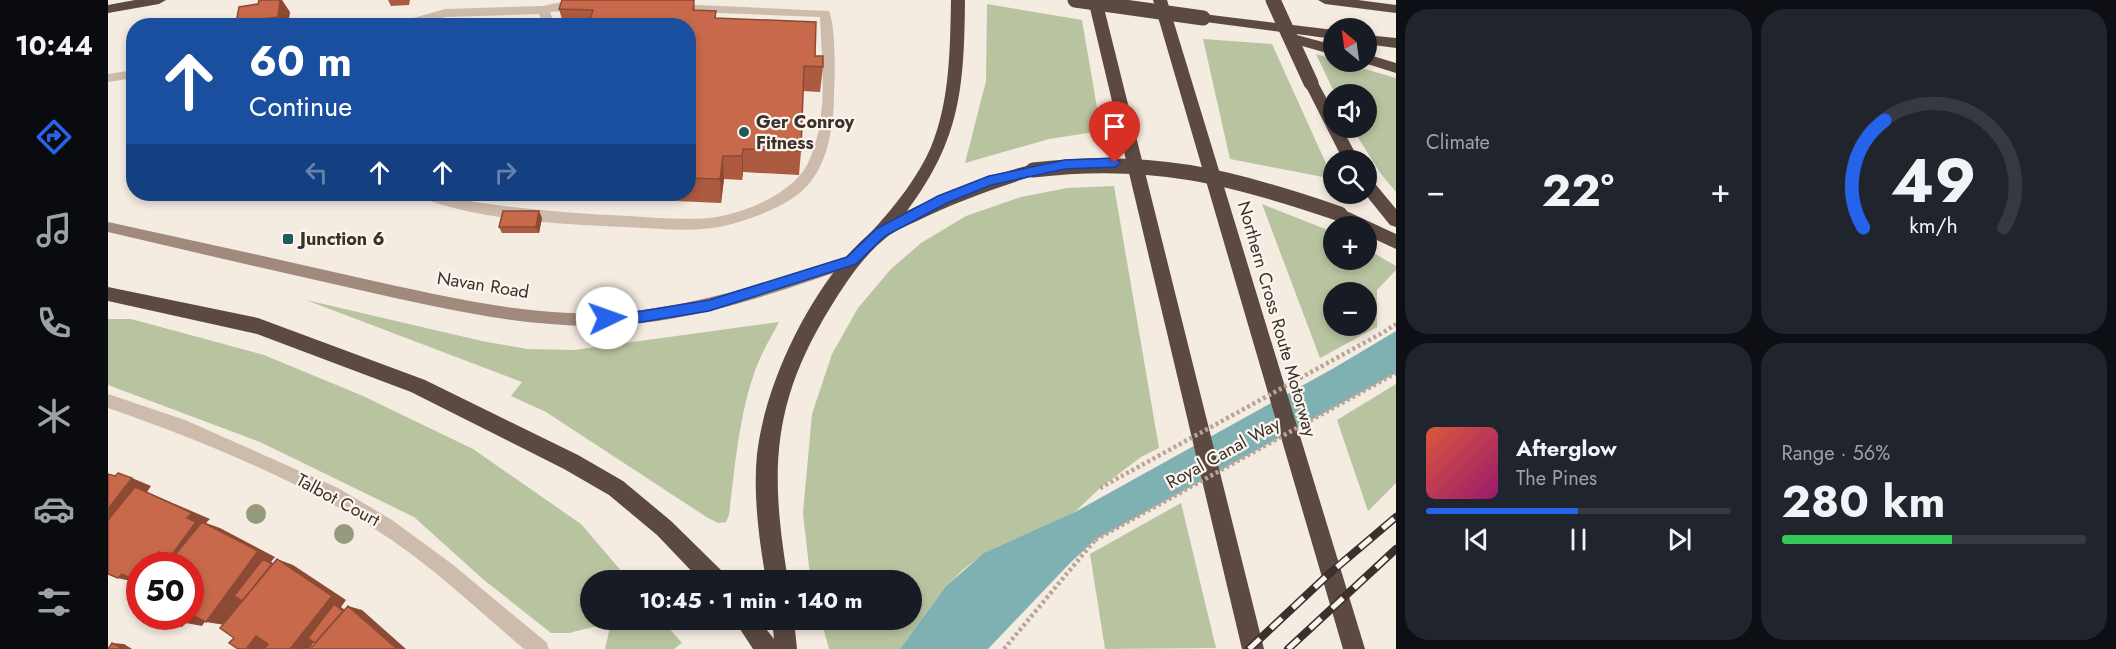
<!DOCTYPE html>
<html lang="en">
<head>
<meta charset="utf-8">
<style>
	:root { --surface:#171b24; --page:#20242c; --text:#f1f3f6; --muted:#9ea1a6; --line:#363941; --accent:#2563eb }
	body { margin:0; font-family:Jost,sans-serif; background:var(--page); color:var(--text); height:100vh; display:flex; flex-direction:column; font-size:22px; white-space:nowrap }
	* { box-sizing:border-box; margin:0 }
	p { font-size:20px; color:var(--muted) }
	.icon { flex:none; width:33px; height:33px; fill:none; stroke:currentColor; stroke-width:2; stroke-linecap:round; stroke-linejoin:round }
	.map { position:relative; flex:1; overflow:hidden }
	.panel { display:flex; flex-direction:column; gap:9px; padding:9px; background:#0d0f14; width:720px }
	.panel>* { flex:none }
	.hud { position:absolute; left:18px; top:18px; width:570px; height:183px; border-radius:24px; box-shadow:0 3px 9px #0003; background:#1a4fa0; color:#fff; overflow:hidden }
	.needle { width:39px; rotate:331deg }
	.fabs { position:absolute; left:1215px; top:18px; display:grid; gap:12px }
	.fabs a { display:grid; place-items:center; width:54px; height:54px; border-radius:50%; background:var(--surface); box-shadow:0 3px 9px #0003; font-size:30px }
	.speed { position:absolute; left:18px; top:552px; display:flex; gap:12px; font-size:30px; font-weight:700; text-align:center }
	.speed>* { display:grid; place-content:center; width:78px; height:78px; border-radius:50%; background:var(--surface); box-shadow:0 3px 9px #0003; line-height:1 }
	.speed .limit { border:9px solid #d22; background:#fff; color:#111 }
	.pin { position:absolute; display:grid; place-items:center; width:51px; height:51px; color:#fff; margin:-62px -26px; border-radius:50% 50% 50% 0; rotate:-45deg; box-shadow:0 0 6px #0007 }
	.pin .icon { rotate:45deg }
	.me { position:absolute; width:66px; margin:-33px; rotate:87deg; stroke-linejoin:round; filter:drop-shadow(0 0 4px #0008) }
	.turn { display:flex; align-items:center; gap:21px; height:126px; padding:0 24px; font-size:27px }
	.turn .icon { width:78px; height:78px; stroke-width:2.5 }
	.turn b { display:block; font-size:42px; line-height:51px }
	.lanes { display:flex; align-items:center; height:57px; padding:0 24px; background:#0003; justify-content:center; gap:30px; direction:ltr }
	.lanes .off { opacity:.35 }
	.big { font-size:45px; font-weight:700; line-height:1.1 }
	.panel .widget { flex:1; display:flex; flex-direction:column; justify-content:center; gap:9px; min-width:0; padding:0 21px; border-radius:24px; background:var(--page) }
	.panel .dial { align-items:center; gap:0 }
	.dial svg { height:156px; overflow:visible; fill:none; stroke:var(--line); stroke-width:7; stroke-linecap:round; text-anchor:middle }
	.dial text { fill:var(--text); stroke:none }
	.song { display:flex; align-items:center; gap:18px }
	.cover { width:72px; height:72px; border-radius:9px; background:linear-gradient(135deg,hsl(10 70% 55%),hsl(320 70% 35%)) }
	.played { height:6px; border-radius:3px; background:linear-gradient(90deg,var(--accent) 50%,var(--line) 50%) }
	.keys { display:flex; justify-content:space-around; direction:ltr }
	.heat { display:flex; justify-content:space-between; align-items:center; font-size:33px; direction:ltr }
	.charge { height:9px; border-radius:4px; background:linear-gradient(90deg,#34c759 56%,var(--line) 0) }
	.panel .tiles { flex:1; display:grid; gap:9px; grid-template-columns:repeat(2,1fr) }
	.trip { position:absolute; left:472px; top:570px; width:342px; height:60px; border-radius:30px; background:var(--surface); box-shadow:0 3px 9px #0003; font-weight:700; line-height:60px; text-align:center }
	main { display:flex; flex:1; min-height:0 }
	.tabs { display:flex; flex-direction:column; width:108px; justify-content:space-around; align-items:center; background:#090b0e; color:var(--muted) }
	.tabs .icon { width:42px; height:42px }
	.tabs .on { color:var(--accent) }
	.tabs b { font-size:27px; color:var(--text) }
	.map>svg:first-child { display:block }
	.green { fill:#b8c4a0; fill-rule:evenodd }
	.water { fill:#7fb0b2 }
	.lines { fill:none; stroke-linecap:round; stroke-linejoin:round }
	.path { stroke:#b9a596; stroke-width:4.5; stroke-dasharray:3 3; stroke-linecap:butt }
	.lane { fill:#cdbbac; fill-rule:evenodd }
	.street { fill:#cdbbac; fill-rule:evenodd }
	.secondary { fill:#a18a7d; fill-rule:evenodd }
	.highway { fill:#5c4a42; fill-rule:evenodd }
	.rail-casing { stroke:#3b302b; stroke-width:8 }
	.rail { stroke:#fbf5ee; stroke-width:5; stroke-dasharray:15; stroke-linecap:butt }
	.path-bridge { stroke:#b9a596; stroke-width:4.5; stroke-dasharray:3 3; stroke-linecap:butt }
	.highway-bridge { stroke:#5c4a42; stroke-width:15 }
	.tree { fill:#969b7f }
	.wall { fill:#ac5a40 }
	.shaded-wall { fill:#8c4a34 }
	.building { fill:#c8694b; stroke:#8c4a34; stroke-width:1.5 }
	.route { fill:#2563eb; stroke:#184099; stroke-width:1.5 }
	.poi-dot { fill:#1f5a5e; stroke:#fbf5ee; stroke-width:2 }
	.labels { text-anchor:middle; stroke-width:4.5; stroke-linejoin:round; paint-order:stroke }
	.poi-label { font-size:18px; font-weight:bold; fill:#3b302b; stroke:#fbf5ee; text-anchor:start }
	.street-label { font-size:18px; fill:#3b302b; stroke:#fbf5ee }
</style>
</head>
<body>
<main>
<nav class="tabs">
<b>10:44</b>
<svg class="icon on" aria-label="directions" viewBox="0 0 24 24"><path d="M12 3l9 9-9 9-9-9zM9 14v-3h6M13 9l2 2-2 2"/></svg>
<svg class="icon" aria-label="music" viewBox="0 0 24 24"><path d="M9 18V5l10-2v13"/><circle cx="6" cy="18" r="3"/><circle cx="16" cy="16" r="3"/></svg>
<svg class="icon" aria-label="phone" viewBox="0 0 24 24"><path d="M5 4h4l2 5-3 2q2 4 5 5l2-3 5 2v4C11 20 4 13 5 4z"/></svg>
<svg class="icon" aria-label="climate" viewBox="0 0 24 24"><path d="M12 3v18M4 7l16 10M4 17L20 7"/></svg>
<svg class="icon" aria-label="car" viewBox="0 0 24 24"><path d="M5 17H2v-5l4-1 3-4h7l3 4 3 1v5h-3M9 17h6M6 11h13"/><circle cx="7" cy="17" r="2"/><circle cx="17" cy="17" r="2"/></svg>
<svg class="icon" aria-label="filters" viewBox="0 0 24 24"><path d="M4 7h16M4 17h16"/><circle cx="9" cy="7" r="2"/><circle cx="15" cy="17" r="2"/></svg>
</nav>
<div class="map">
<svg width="1288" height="649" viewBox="0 0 1288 649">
	<rect width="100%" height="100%" fill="#f4ebe1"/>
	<path class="green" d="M879,4L974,20L993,131L941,139L857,163L878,81Z
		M1095,39L1164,44L1225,179L1122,159Z
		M1208,54L1225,59L1226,62H1233L1288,78V192L1273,174L1244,128H1258V94H1227Z
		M1006,186L1051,448L1033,457L992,488L967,512L877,553L857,568L838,586L792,649H721L713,620H804V580H704L702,575L695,513L704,414L724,354L750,308L783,269L813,243L858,216L913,197L959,188Z
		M1154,204L1225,232L1226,260H1258L1259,249L1288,266V270L1269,290V327L1212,358ZM1226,292H1258V326H1226Z
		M198,300L374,341L419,349L466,350L671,322C663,337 654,352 648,368C631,414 627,467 621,515L618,522L610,523L600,518L438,412L403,396L414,382Z
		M0,319H23L156,355L255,396L365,449L473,524L521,580H483V620H554L574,643L566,649H497L502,627H485L461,633H443L376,580L306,517L152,442L0,385Z
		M1288,384V483L1260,511L1229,420Z
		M1073,503L1108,648L997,649L982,554Z"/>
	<path class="water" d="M1288,331V373L987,540L962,563L880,649H792L838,586L876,553L967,512L1226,368Z"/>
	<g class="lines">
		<path class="path" d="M1276,332L1288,324
			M896,649L987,540"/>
		<path class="lane" d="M454,2H471L477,6L471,10L442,12L447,26H436L431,14L337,17L300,26H277L337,9L435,6Z
			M567,4L721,11C728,28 727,74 726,93C726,125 720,167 695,190C676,208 630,225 604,228C575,232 545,228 517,227C456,224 372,221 315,198L314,194C332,194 349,198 367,202C418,210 470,214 521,216C548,218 576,220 602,218C636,214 687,193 701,161C721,116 714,65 712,17L563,11L561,8Z
			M26,70V78L0,82V74Z"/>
		<path class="street" d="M0,394L77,420L230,488L284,520L344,564L438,642L441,649H416C369,609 323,565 270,531C190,480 90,439 0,408Z"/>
		<path class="secondary" d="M0,222C83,240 165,258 248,277C335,296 425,319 516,312C595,305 669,279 744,255L749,257L751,261L749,265C673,291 593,320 512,325C421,330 332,308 243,288C162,270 81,251 0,232Z"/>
		<path class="highway" d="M27,0H58L51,4L0,13V5Z
			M843,0H857C856,87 853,139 799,211C840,191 881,176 925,164L931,166L933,170L931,174C888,188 847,202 807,222C798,226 786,231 779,237C755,256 738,282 722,308C663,404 662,472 680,580H658C651,539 645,496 649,454C657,387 694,309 737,258C746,247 756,239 766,229C787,206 810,177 823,147C842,101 842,49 843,0Z
			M980,0H994L1156,649H1134Z
			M1045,0H1059L1257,649H1235Z
			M1210,0H1250L1288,5V13L1217,4Z
			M1095,14L1226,30V39L1090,21L1088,18Z
			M1185,34L1226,45V55L1180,42L1178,39Z
			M1258,35L1288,38V48L1258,44Z
			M1258,54L1288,63V73L1253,62H1258Z
			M1203,78L1208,79L1226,112V128H1234L1251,160H1235L1196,83Z
			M1258,178L1264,180L1288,209V227L1282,225L1257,194H1258Z
			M1232,208L1288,234V249L1258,235V226C1246,226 1231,226 1224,214L1226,209Z
			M0,287L150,318L317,380L470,455L515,481L563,521L615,572L618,580H592L549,535L501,495L456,469L303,392L149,334L0,301Z
			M626,620H651L666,639L664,620H686L689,649H645Z"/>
		<g class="rail-casing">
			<path id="rail" d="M1141,649L1222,573L1288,517
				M1180,649L1288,549"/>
		</g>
		<use href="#rail" class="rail"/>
		<path class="path-bridge" d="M992,488L1276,332
			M987,540L1288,373"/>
		<path class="highway-bridge" d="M967,0L1095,18
			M1165,0L1203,83
			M925,170C1042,156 1122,176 1232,214"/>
	</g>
	<g class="tree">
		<circle cx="148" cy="514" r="10"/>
		<circle cx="236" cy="534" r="10"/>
	</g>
	<path class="wall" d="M280,0H302L301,5L283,6Z
		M586,0L587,10L707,56L715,67L712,92L695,91L693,151L691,175L635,172L634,180L616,179L613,203L476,197L475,194H580V26H456L451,9Z
		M434,218L431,233H394L391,227Z"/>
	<path class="shaded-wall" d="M172,0H174L182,12L180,26H130L128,23Z
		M635,149V172L634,180V156Z
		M615,156L616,179L613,203L612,179Z
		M431,211L434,218L431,233L428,227Z
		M24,478L43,486L39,492L102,519L98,523L112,528L167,557L163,562L173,567L117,625L98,622L64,566H40L51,552L88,522L0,542V509Z
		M169,559L185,565L238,600L233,607L242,614L216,646L232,609L201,649H182Z
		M14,574L32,576L31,583L10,578Z
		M240,606L254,610L298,649H289Z
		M82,613L100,617L94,626L78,623L74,627L54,623L60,616H82Z
		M148,636L165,639L157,649H138Z
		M4,643L16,644L24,649H14Z"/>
	<path class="building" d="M151,0H172L170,17L128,23L131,7L150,4Z
		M454,0H586L585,10L608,11L607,18L708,22L707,56H715V67L696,66L693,151L635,149L634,156H615L612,179L580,178V26H480L485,10L451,9Z
		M395,211H431L428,227H391Z
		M10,473L24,478L0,509V474L7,476Z
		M27,487L84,513L79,518L88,522L62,557L51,552L40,566H32V576L28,581L14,574L10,578L0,574V520Z
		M94,522L150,551L98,622L82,614V566H58Z
		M155,559L164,564L134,601L126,596Z
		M169,559L224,596L182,649H156L160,644L148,636L138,649H130L121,643L126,638L112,628Z
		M32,598V611L24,606Z
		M226,604L235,611L207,643L200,638Z
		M240,606L289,649H202Z
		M42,616H60L54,623Z
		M64,616H79L74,622Z
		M4,643L15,649H0Z"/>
	<path class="route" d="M1007,158L1013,163L1007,167L957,169L883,185L839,203L777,236L748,264L601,311L534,322L499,324L494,323L492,318L494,314L499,313L534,311L601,300L739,257L768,229L830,196L881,176L957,160Z"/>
	<g class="poi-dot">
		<circle cx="636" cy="132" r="6"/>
		<rect x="174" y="233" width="12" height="12" rx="3"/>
	</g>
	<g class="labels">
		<g class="poi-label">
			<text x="648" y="128">Ger Conroy<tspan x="648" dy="21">Fitness</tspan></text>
			<text x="192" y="245">Junction 6</text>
		</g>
		<g class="street-label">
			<text transform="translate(375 285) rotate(9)" y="6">Navan Road</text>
			<text transform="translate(1169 319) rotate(74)" y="6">Northern Cross Route Motorway</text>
			<text transform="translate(1115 453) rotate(-29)" y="6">Royal Canal Way</text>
			<text transform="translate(230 500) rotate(28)" y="6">Talbot Court</text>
		</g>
	</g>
</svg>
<div class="fabs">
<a><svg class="needle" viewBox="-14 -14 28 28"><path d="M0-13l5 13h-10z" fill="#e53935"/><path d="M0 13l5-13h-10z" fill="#9ea1a6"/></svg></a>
<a><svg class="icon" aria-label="sound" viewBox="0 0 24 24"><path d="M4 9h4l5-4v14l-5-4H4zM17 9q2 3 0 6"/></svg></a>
<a><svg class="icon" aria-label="search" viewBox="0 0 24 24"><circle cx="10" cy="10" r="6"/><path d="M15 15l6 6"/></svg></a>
<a>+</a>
<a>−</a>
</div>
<div class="speed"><div class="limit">50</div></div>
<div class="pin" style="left:1007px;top:163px;background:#d93025"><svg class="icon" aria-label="arrive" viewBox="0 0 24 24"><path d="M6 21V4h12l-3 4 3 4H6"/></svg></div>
<svg class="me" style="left:499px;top:318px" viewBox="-20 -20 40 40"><circle r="19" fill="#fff"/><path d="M0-13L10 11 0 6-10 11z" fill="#2563eb"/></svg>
<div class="trip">10:45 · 1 min · 140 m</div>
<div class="hud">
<div class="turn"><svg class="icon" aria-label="ahead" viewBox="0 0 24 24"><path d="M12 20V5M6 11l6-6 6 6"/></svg><div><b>60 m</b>Continue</div></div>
<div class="lanes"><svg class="icon off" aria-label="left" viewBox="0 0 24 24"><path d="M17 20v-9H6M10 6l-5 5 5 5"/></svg><svg class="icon" aria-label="ahead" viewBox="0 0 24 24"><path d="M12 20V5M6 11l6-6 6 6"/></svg><svg class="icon" aria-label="ahead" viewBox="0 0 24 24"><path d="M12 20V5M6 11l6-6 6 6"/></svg><svg class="icon off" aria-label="right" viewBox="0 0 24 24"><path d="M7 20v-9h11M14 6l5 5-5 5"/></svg></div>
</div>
</div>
<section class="panel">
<div class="tiles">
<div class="widget"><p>Climate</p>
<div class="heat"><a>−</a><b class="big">22°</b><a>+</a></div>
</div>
<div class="widget dial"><svg viewBox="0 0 100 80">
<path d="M14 69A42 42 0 1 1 86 69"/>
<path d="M14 69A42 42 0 0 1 25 14" stroke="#2563eb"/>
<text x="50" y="56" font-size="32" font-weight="700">49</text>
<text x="50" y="72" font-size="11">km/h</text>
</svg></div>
<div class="widget">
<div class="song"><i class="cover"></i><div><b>Afterglow</b><p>The Pines</p></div></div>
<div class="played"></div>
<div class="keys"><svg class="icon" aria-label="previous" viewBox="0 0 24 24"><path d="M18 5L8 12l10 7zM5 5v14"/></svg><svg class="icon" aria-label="pause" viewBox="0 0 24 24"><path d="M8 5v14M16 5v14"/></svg><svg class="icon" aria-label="next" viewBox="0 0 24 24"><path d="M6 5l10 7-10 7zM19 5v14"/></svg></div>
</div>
<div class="widget"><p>Range · 56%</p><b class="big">280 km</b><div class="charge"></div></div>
</div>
</section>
</main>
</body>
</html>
